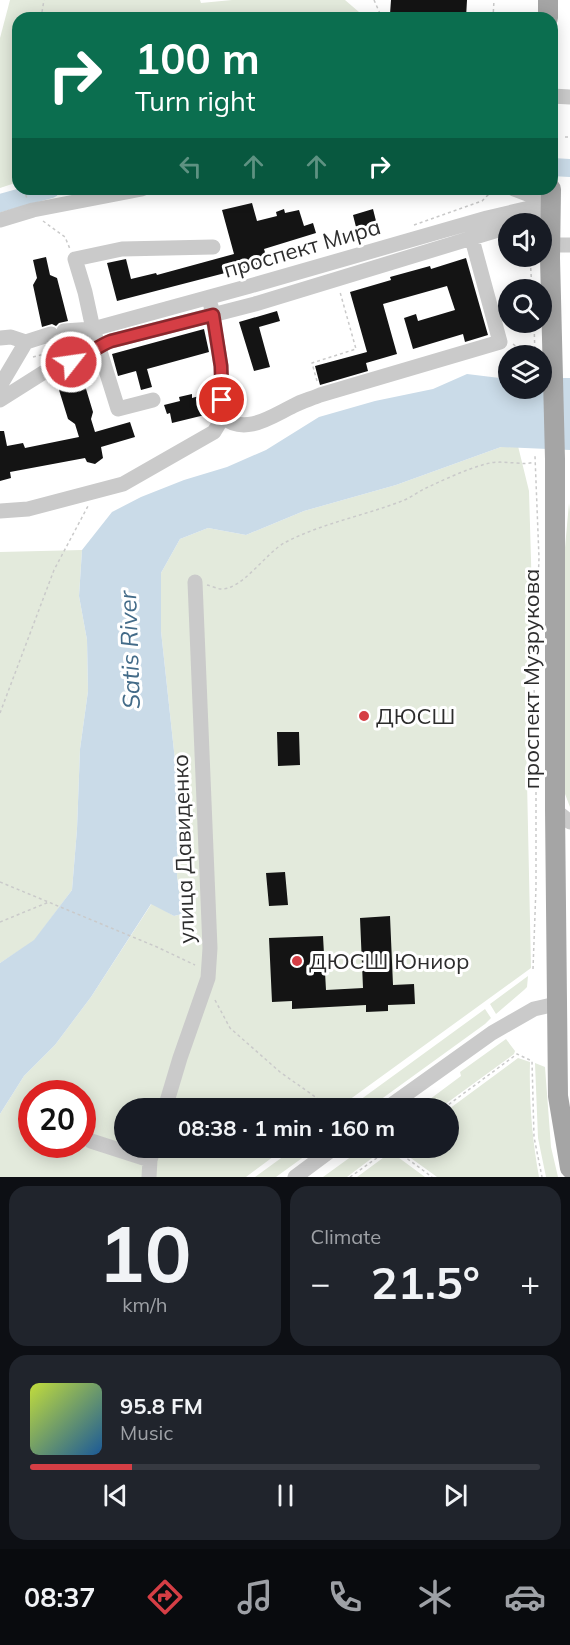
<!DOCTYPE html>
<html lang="en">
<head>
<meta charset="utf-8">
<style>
	:root { --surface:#171b24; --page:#20242c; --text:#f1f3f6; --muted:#9ea1a6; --line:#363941; --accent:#d53e45 }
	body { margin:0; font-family:Mulish,sans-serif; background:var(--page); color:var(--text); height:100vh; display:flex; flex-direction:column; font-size:22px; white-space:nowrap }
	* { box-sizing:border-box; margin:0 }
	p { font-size:20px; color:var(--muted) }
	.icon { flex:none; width:33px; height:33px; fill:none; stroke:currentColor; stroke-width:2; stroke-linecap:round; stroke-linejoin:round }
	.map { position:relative; height:1177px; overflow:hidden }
	.side { display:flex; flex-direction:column; gap:9px; padding:9px; background:#0d0f14; flex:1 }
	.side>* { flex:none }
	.hud { position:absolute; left:12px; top:12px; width:546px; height:183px; border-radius:18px; box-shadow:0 3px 15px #0003; background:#0b6e4f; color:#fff; overflow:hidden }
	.fabs { position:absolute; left:498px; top:213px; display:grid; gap:12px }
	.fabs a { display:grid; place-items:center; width:54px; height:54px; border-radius:50%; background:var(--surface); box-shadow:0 3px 15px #0003; font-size:30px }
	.speed { position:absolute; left:18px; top:1080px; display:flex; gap:12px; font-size:30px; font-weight:700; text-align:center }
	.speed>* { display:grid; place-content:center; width:78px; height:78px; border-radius:50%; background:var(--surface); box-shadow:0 3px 15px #0003; line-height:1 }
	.speed .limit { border:9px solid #d22; background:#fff; color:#111 }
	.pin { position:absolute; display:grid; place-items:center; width:51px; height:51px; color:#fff; margin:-26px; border:3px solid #fff; border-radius:50%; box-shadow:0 2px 6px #0007 }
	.me { position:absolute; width:66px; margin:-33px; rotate:60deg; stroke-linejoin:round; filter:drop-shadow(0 0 4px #0008) }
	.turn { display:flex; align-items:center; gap:21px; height:126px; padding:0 24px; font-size:27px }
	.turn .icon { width:78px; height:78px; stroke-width:2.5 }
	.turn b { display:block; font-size:42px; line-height:51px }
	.lanes { display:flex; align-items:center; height:57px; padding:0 24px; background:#0003; justify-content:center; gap:30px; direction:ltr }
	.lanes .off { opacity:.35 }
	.big { font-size:45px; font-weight:700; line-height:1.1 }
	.side .widget { flex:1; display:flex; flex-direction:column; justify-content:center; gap:9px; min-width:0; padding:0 21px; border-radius:18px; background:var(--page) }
	.side .dial { align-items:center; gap:0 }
	.dial b { font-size:78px; line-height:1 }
	.song { display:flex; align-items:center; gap:18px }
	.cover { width:72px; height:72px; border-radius:9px; background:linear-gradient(135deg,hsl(70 70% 55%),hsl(210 70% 35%)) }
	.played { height:6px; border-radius:3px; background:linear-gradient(90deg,var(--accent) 20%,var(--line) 20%) }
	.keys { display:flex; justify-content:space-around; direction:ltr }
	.heat { display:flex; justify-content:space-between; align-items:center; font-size:33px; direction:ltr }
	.side .tiles { flex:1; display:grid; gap:9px; grid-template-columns:1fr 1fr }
	.widget:last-child { grid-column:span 2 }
	.trip { position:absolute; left:114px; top:1098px; width:345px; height:60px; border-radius:30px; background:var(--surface); box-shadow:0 3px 15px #0003; font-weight:700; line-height:60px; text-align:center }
	.menu { display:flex; height:96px; justify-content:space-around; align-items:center; background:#090b0e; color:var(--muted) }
	.menu .icon { width:42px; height:42px }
	.menu .active { color:var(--accent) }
	.menu b { font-size:27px; color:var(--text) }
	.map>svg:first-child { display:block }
	.green { fill:#e3eadc; fill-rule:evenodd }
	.water { fill:#cadbe8 }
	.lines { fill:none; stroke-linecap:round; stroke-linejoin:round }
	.river { stroke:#cadbe8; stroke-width:18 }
	.building { fill:#141414 }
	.path { stroke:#cacaca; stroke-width:1.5; stroke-dasharray:3 3; stroke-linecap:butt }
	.minor { stroke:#cacaca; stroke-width:15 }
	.major { stroke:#a5a5a5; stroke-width:20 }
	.route-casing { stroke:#8a282d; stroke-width:15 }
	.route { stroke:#d53e45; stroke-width:10 }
	.poi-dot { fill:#d53e45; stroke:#fff; stroke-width:2 }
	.labels { text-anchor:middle; stroke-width:6; stroke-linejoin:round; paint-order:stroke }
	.street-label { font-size:22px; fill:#2d2d2d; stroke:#fff }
	.poi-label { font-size:22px; fill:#2d2d2d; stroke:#fff; text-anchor:start }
	.water-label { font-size:24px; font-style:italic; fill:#436b88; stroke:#fff }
</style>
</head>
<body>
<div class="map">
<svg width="570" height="1177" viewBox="0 0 570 1177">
	<rect width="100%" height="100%" fill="#fff"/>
	<path class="green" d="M10,0H200L201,3L232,0H345L366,18H18V182L0,188V38Z
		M518,446L529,491L532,594L525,687L531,968L338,1108H124V1148H285L246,1177H0V1114L24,1076L55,1045L91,997L152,903L174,916L182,914L177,876L179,797L161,631V573L180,539L208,528L246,535L304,511L396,485L501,447ZM32,1094H82V1144H32Z
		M569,503L570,512V807L565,794L564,559Z
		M82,550L79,596L87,640L88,691L80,749L77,829L72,890L34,941L0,963V552Z
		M528,976L527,987L524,990L496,1014L490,1004Z
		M485,1009L491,1018L485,1024L369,1108H349Z
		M506,1039L515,1051L514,1054L440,1108H418L461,1076L460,1072Z
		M518,1058L530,1062C529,1101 532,1138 539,1177H437L397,1148H448L449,1109Z
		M535,1063L545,1067L551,1147L558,1177H546L538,1138Z
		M295,1148H316L276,1177H255Z
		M363,1148H384V1149L347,1177H323Z
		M391,1152L425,1177H357Z"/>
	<path class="water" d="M467,374L508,379V388H542V378H570V450L501,447L396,485L304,511L246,535L208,528L180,539L161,573V631L179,797L177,876L182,914L174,916L151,904L91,997L55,1045L24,1076L0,1114V963L34,940L72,890L77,829L80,749L88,691L87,640L79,596L82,550L112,512L141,497L184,480L227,467L266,450L319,417L375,401L433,389Z"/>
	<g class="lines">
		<path class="river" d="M552,167L570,168
			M0,203L51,189"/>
	</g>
	<path class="building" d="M391,0H467L466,18H400V14H390Z
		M252,203L257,221L277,216L276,212L284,209L285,213L299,210L304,226L313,223L316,233L264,249L268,262L117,301L107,263L126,259L131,279L156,273L157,275L234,254L222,210Z
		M373,209L376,221L369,223L370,227L362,229L361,225L356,227L353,215Z
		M46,257L50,275L57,278L68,321L59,323L56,326L52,324L42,327L33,285L37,278L33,260Z
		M466,258L488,335L465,342L463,334L413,349L404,318L416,314L418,321L455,310L447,286L383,304L397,354L366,363L368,371L320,385L315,366L367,352L350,292L391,280L390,277L430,266L431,269Z
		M277,311L280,321L259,327L270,367L254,371L239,322Z
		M204,329L209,352L147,369L152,387L141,390L136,371L118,376L112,354Z
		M59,339L72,340L74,350L63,357L57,354L50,357L47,345Z
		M65,369L70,372L80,369L93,412L91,419L95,432L130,422L135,437L101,447L103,458L95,464L87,462L85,458L10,472L11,478L0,481V431H4L7,446L23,443L25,448L79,437L75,424L68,419L55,377Z
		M210,393L213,413L172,423L170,413L167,414L164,405L180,401L179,397L192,394V398Z
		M277,732H299L300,765L278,766Z
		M285,872L288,905L269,906L266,873Z
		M390,916L393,985L414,984L415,1004L388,1005V1011L366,1012V1005L292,1009V1001L272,1002L269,938L323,936L326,990L363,988L360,918Z"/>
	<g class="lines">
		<path class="path" d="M374,0L382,18
			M41,18L44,0
			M493,18L494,0
			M565,137H570
			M24,189L27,199
			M43,221L65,237L70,249
			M414,225L482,201L494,189
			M530,256L532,290
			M534,322L535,356
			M513,344L528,356
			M33,357L49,353
			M317,381L312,363L356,349L340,292
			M207,585C211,586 216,588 220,589C242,591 266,552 286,542C323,523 363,516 402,501C410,498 418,492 426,488C446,479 468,468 490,463C505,460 523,466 534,462
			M0,713L54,570L88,506
			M0,882L157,947L195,965
			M0,922L49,902
			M533,969L536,887V741L534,686L539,558L535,456
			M215,1000L230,1028L280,1072L331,1108
			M444,1108L517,1054L532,1061L534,1137L542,1177
			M393,1148L432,1177
			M350,1177L391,1148"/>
		<path class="minor" d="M552,96L570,97
			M514,189L551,203
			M0,220L33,210L142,189
			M518,224L550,212
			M550,245H570
			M64,331L93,329L250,286L487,218L551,203
			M0,338L11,337L26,342L51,334
			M71,362C85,358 97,346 111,341L255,304L508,227
			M0,386L26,342
			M0,400L57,364
			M153,400L118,409L93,329L85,292L75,259L122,249L213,247
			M223,417C245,436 272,416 293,406C302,401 311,399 320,395L500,342L472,239
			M0,511L28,509L123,484L214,432L223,417L221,366L211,306
			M555,810L570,822
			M165,1108L180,1058L208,978L210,948L195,582
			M387,1108L492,1033L534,1009L556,1004
			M91,1141L150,1160
			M149,1177L150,1160L154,1148
			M295,1177L334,1148"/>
		<path class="major" d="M548,0V18
			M551,189L550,258L555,459V810L558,1096L570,1168"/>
	</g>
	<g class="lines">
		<g class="route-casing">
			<path id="route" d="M71,362C85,358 97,346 111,341L213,315L221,366L222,400"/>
		</g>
		<use href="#route" class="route"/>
	</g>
	<g class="poi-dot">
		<circle cx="364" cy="716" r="6"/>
		<circle cx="297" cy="961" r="6"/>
	</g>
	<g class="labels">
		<g class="street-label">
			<text transform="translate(302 248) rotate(-16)" y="8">проспект Мира</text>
			<text transform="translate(531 679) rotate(-90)" y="8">проспект Музрукова</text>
			<text transform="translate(183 849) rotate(-92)" y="8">улица Давиденко</text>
		</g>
		<g class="poi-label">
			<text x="376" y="724">ДЮСШ</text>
			<text x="309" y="969">ДЮСШ Юниор</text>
		</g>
		<g class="water-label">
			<text transform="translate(130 650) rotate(-92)" y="8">Satis River</text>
		</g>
	</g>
</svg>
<div class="fabs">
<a><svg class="icon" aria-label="sound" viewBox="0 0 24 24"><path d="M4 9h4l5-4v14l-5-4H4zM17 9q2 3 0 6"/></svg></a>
<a><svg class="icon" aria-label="search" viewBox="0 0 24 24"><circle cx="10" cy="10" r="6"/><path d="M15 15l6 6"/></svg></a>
<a><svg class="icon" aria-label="layers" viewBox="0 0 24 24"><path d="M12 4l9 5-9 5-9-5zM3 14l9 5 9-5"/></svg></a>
</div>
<div class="speed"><div class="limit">20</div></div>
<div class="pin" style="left:222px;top:400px;background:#d93025"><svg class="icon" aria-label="arrive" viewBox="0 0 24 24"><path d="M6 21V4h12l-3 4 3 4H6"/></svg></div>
<svg class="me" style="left:71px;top:362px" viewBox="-20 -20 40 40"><circle r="17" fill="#d53e45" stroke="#fff" stroke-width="3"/><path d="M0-11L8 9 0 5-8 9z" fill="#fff"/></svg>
<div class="trip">08:38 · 1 min · 160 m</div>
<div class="hud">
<div class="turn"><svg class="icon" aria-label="right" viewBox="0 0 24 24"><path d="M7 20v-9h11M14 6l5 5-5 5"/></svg><div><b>100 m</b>Turn right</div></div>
<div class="lanes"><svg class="icon off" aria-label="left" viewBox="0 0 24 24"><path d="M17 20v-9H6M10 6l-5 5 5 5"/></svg><svg class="icon off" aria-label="ahead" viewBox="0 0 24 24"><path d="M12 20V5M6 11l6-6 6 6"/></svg><svg class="icon off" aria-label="ahead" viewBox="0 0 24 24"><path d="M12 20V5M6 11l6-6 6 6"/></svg><svg class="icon" aria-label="right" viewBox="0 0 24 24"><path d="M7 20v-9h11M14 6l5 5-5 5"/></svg></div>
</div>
</div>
<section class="side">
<div class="tiles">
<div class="widget dial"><b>10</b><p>km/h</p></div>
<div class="widget"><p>Climate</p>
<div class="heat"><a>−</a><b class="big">21.5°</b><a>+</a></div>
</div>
<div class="widget">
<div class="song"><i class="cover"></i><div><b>95.8 FM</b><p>Music</p></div></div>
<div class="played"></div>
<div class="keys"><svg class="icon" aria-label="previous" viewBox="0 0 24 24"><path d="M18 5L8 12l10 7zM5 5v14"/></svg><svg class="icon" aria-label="pause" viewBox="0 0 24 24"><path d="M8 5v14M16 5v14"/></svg><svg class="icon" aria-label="next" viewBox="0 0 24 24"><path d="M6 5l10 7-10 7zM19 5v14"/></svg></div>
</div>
</div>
</section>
<nav class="menu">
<b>08:37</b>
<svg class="icon active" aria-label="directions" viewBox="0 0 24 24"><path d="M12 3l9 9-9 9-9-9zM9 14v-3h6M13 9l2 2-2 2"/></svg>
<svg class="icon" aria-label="music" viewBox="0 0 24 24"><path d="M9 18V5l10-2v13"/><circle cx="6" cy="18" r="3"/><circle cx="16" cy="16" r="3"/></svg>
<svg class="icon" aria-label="phone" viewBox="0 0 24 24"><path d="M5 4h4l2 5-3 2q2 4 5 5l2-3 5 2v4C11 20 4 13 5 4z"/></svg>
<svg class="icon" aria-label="climate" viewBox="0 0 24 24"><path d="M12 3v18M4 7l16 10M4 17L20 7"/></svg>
<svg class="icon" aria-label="car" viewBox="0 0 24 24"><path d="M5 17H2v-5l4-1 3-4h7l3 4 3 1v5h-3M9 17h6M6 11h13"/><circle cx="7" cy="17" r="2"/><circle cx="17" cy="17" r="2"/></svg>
</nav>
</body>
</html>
